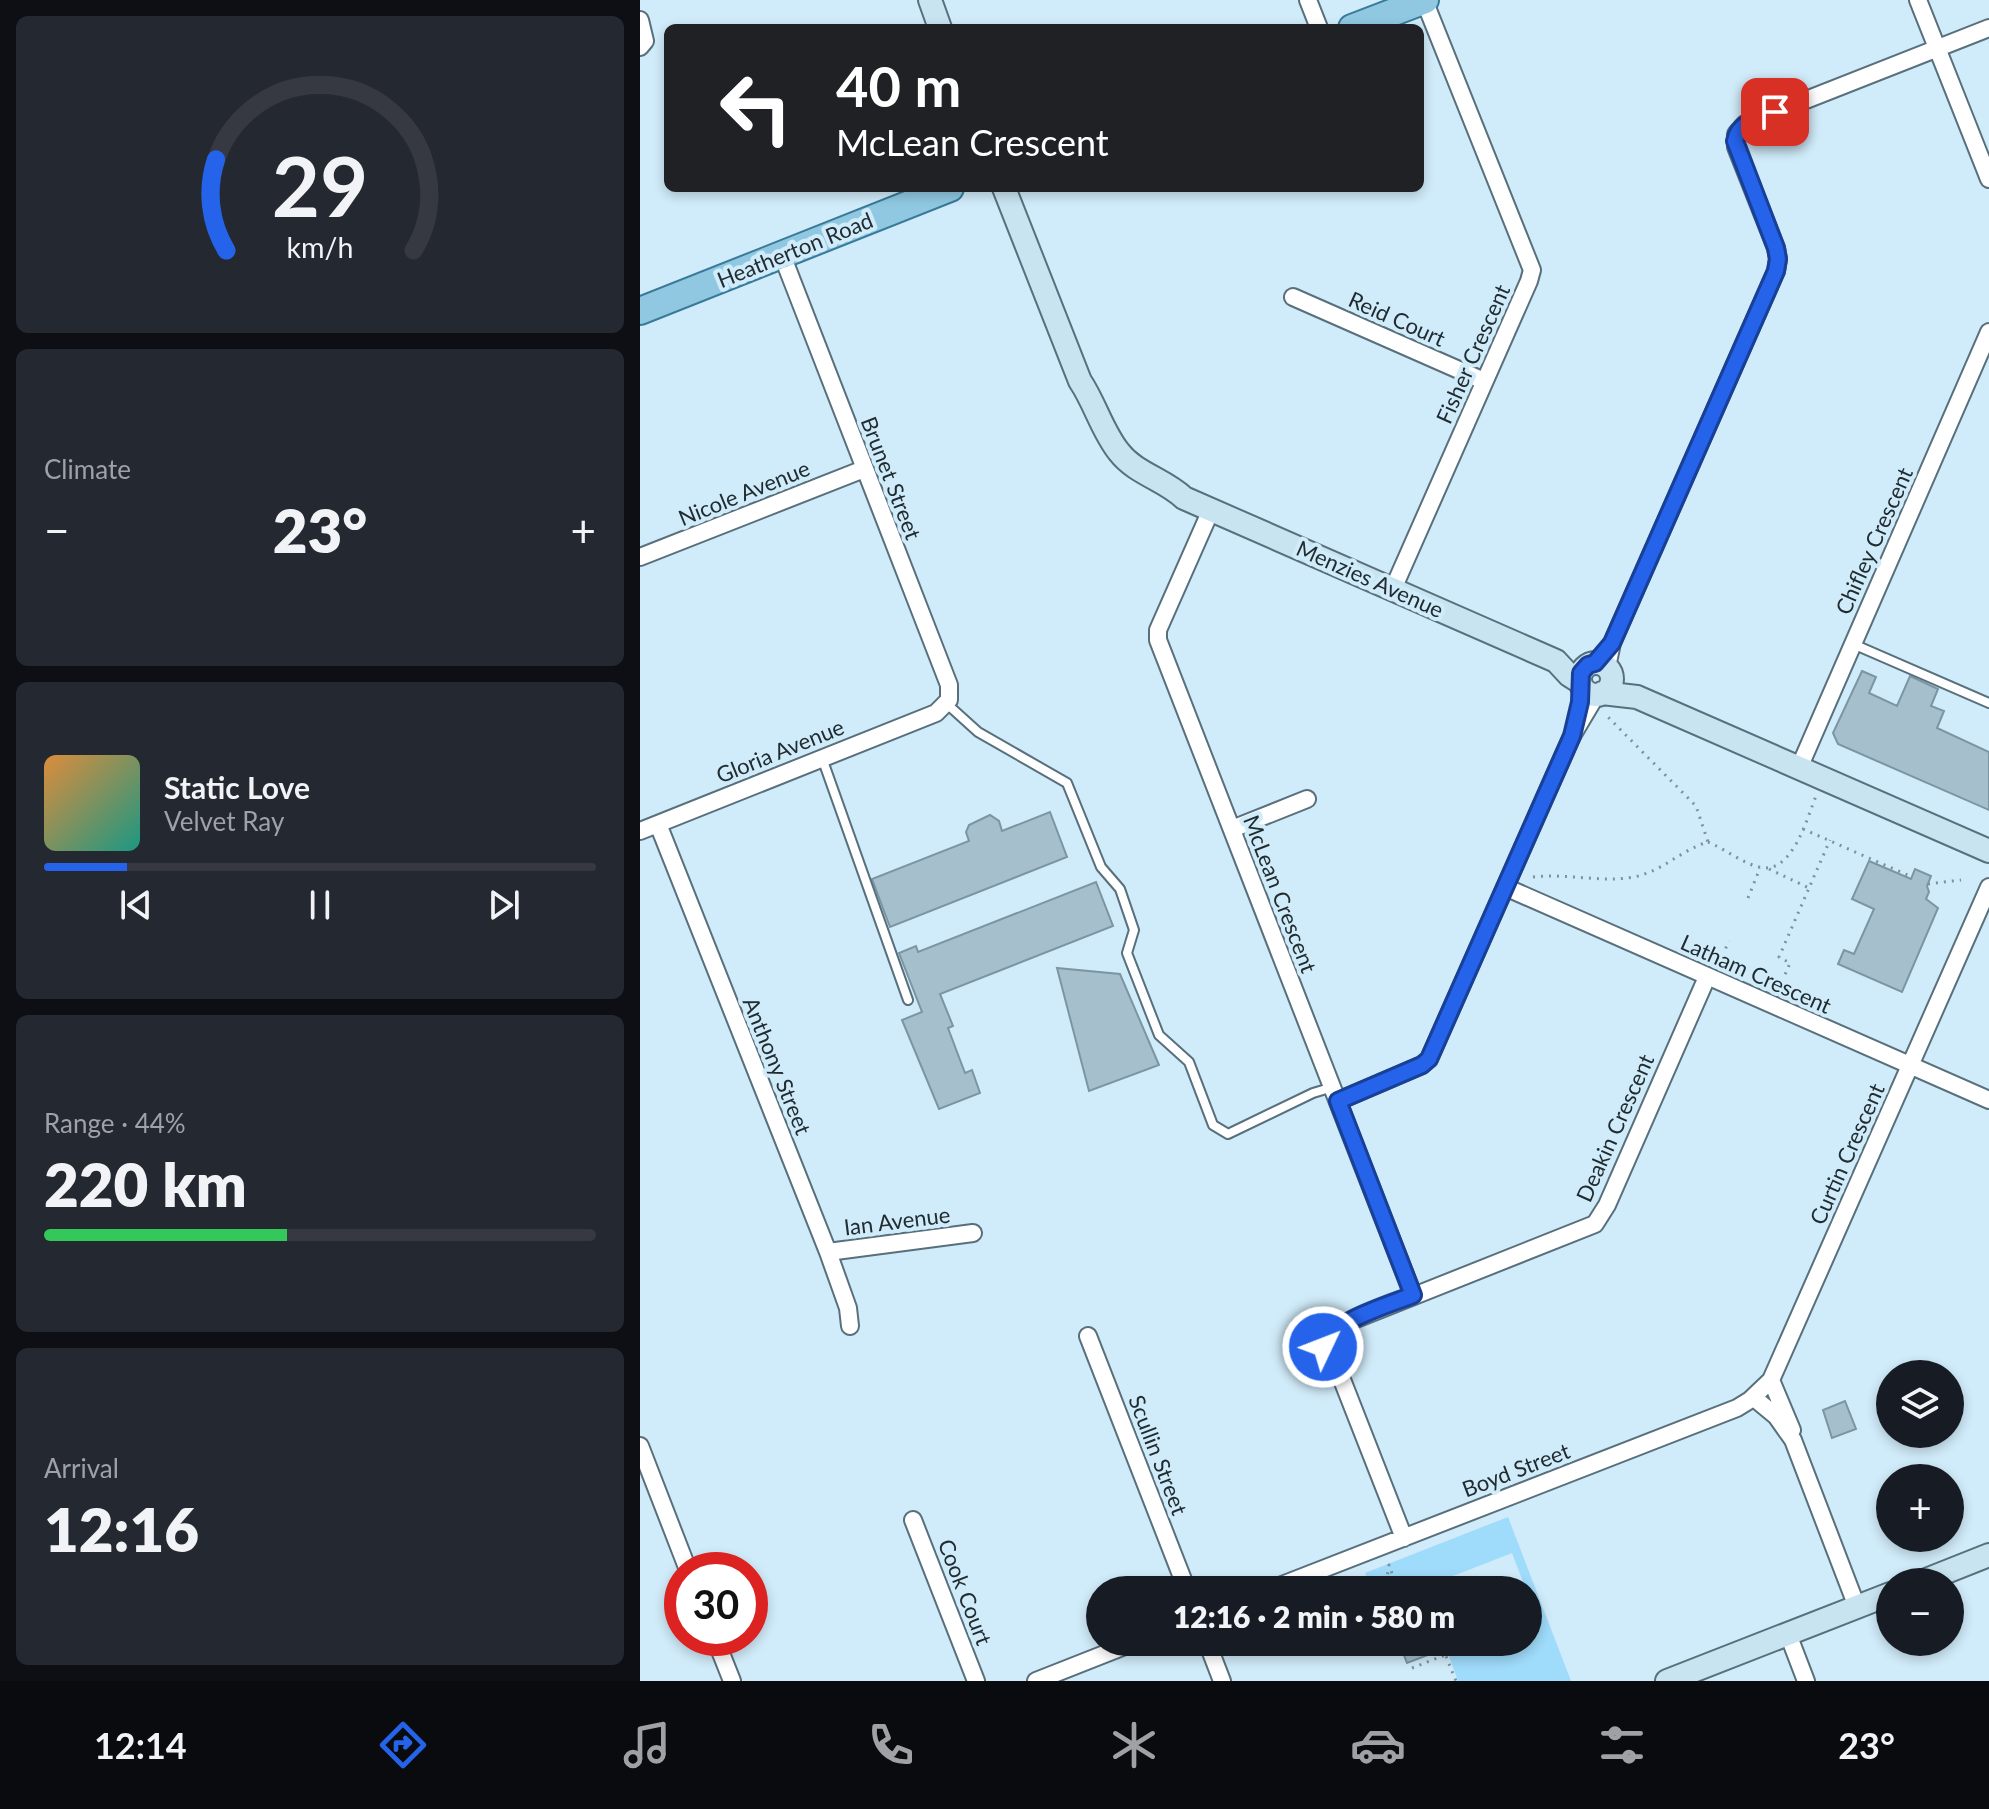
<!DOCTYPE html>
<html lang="en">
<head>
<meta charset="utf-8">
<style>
	:root { --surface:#171b24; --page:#242831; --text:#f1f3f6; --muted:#9ea1a6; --line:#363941; --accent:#2563eb }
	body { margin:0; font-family:Lato,sans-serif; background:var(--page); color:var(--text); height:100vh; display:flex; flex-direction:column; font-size:30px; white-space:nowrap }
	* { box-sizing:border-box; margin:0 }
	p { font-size:26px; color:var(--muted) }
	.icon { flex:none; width:44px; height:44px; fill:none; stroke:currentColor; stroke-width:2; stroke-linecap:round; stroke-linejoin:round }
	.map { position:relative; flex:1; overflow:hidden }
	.details { display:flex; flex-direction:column; gap:16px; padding:16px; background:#0d0f14; width:640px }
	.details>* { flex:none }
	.guide { position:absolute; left:24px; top:24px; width:760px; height:168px; border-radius:12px; box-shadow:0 4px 12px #0003; background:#202124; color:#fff; overflow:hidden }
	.tools { position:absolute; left:1236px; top:1360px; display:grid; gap:16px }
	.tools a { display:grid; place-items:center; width:88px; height:88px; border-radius:50%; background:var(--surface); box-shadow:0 4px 12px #0003; font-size:40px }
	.speed { position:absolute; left:24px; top:1552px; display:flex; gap:16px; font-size:40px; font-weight:700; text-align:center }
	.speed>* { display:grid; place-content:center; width:104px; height:104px; border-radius:50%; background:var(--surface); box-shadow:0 4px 12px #0003; line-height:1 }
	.speed .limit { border:12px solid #d22; background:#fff; color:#111 }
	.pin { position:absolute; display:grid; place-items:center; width:68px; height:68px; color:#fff; margin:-34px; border-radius:16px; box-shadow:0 4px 12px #0006 }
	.me { position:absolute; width:88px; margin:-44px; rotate:47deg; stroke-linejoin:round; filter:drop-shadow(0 0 6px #0008) }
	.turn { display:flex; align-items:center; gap:28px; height:168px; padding:0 40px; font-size:36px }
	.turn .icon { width:104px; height:104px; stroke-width:2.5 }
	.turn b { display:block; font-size:56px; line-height:68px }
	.big { font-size:60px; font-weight:800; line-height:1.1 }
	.details .card { flex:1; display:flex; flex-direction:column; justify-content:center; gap:12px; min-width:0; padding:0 28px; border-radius:12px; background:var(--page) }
	.details .dial { align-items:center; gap:0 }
	.dial svg { height:208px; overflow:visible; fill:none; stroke:var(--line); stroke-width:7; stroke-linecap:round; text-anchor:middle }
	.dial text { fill:var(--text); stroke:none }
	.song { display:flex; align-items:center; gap:24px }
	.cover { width:96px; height:96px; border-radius:12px; background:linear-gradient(135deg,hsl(30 70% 55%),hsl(170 70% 35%)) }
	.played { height:8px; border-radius:4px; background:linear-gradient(90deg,var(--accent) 15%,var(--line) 15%) }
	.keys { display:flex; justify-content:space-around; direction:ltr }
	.heat { display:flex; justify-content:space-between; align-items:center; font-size:44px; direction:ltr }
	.charge { height:12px; border-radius:6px; background:linear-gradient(90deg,#34c759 44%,var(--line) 0) }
	.trip { position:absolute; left:446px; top:1576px; width:456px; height:80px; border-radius:40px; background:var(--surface); box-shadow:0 4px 12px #0003; font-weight:800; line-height:80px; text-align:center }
	.tab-bar { display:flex; height:128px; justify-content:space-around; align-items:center; background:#090b0e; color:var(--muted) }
	.tab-bar .icon { width:56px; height:56px }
	.tab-bar .current { color:var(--accent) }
	.tab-bar b { font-size:36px; color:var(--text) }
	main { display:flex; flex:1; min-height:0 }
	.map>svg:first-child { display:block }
	.green { fill:#9fdbfa }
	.building { fill:#a5bfcc; stroke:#7c95a2; stroke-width:2 }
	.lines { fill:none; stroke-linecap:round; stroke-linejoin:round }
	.lane-casing { stroke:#586f7c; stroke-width:12 }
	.street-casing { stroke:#586f7c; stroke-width:20 }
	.secondary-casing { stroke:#586f7c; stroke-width:26 }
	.primary-casing { stroke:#397a98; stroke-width:30 }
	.path { stroke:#7e929c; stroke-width:3; stroke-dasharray:2 6; stroke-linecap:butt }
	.lane { stroke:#fff; stroke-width:8 }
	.street { stroke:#fff; stroke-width:16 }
	.secondary { stroke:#c8e4f1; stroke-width:22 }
	.primary { stroke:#90c8e2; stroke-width:26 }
	.route-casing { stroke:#184099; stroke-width:20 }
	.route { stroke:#2563eb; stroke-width:14 }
	.labels { text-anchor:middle; stroke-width:8; stroke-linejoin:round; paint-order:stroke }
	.street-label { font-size:22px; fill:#212c31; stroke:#d0ebf9 }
</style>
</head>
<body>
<main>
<section class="details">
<div class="card dial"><svg viewBox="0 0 100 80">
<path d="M14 69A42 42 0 1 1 86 69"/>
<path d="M14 69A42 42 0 0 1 10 34" stroke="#2563eb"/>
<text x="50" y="56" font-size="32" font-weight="700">29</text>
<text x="50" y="72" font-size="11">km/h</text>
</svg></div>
<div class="card"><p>Climate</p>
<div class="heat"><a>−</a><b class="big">23°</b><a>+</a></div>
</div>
<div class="card">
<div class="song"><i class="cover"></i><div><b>Static Love</b><p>Velvet Ray</p></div></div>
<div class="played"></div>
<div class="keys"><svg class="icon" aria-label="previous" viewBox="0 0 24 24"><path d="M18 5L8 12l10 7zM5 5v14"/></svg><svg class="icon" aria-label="pause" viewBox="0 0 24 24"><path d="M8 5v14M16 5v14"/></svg><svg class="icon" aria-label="next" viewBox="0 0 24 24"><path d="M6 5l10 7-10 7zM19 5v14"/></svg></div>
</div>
<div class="card"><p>Range · 44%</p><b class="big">220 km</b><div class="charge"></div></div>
<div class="card"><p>Arrival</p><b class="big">12:16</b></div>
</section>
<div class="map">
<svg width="1349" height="1681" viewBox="0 0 1349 1681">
	<rect width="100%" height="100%" fill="#d0ebf9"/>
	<path class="green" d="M868,1517L931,1681H818L806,1648L821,1642H888V1616L895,1613L872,1553L777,1590H731L725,1573Z"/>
	<path class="building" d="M1222,671L1236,677L1229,693L1257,706L1270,676L1298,689L1291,706L1304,711L1297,728L1349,752V810L1198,744L1193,733Z
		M410,812L427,857L250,927L232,879L329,841L326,832L329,825L350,815L359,821L362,831Z
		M1229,861L1271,879L1275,869L1291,876L1287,886L1289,892L1286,899L1298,908L1262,992L1198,964L1204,950L1214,954L1234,909L1212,899Z
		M456,882L473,926L300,994L313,1026L308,1028L325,1073L332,1070L340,1093L299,1109L262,1020L282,1012L259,953L276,946L278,952Z
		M417,968L480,974L519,1065L449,1091Z
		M1205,1401L1216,1429L1192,1438L1183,1410Z
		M759,1642H783L788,1655L767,1663Z"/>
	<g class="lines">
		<g class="lane-casing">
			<path id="lane" d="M1213,644L1349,703
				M307,704L338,732L427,783L461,867L480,889L494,930L487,953L519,1035L549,1062L573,1125L588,1134L673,1093L693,1087
				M182,758L268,1000"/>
		</g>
		<g class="street-casing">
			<path id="street" d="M668,0L679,28
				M1278,0L1349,179
				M0,20L5,41L0,47
				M653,297L844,381
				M571,510L518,630V640L773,1295
				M0,557L224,469
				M753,589L889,281L892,270L784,0
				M967,667L972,643L1136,271L1138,259L1136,248L1096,147V134L1105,124L1349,28
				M1159,768L1349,332
				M18,824L188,1252L208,1308L210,1326
				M592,829L667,799
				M0,831L296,713L309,700V685L142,255
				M865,887L1349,1100
				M698,1101L782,1065L789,1059L932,736L957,694
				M188,1252L333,1233
				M448,1336L547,1590
				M1131,1380L1152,1430
				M1113,1397L1136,1416L1153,1440L1217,1607
				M0,1446L48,1570
				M273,1520L336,1681
				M764,1538L699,1372L685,1352L684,1341L689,1333L706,1323L955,1224L967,1205L1067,977
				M629,1590L1097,1408L1110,1400L1131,1380L1349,887
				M1148,1634L1166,1681
				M75,1638L92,1681
				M567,1642L582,1681
				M396,1681L495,1642"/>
		</g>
		<g class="secondary-casing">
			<path id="secondary" d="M290,0L300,28
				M364,188L440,381C455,403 462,431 479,452C496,474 524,479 544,498L916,661L929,675L940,682
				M940 679a16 16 0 1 1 32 0a16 16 0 1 1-32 0Z
				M962,693L997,697L1349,851
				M1281,1582L1349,1555
				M1027,1681L1250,1594"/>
		</g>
		<g class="primary-casing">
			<path id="primary" d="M712,28L785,0
				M0,311L310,188"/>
		</g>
		<path class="path" d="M1163,829L1272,877
			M1068,842C1085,849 1102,863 1119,867C1152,876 1167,818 1176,796
			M1129,869L1169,888L1190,840
			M893,877C927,873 961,883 994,877C1023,871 1041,850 1068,842L1056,806L965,714
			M1288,884L1321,880
			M1108,898L1120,868
			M1079,963L1089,941
			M1139,989L1150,963L1139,957L1169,888
			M745,1590L749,1565L758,1590
			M803,1649L816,1681
			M772,1668L805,1655"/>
		<use href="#lane" class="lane"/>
		<use href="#street" class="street"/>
		<use href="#secondary" class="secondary"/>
		<use href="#primary" class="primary"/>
	</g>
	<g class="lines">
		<g class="route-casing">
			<path id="route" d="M683,1347C686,1323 751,1304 773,1295L698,1101L782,1065L789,1059L932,736L940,702L941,673L948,665L955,663L972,643L1136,271L1138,259L1136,248L1095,141C1098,122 1119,118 1135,112"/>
		</g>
		<use href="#route" class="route"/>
	</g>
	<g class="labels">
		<g class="street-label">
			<text transform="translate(155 250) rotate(-22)" y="8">Heatherton Road</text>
			<text transform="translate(757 319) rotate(24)" y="8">Reid Court</text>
			<text transform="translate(833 354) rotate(-66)" y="8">Fisher Crescent</text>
			<text transform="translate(251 478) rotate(69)" y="8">Brunet Street</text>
			<text transform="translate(104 493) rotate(-22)" y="8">Nicole Avenue</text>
			<text transform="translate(1234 541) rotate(-66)" y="8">Chifley Crescent</text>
			<text transform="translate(730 579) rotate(24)" y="8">Menzies Avenue</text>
			<text transform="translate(140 751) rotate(-22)" y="8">Gloria Avenue</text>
			<text transform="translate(640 894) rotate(69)" y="8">McLean Crescent</text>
			<text transform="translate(1116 974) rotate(24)" y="8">Latham Crescent</text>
			<text transform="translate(137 1066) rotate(68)" y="8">Anthony Street</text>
			<text transform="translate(975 1128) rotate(-66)" y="8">Deakin Crescent</text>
			<text transform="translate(1207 1154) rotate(-66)" y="8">Curtin Crescent</text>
			<text transform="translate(257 1221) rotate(-7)" y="8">Ian Avenue</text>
			<text transform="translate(518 1455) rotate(69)" y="8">Scullin Street</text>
			<text transform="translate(876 1470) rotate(-21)" y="8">Boyd Street</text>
			<text transform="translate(325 1592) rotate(69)" y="8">Cook Court</text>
		</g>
	</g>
</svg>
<div class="tools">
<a><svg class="icon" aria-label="layers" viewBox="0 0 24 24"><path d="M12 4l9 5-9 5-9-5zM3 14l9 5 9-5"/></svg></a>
<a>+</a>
<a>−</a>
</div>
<div class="speed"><div class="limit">30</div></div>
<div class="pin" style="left:1135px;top:112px;background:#d93025"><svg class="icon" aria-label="arrive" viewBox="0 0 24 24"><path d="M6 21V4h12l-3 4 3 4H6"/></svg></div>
<svg class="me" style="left:683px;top:1347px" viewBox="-20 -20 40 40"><circle r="17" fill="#2563eb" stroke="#fff" stroke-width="3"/><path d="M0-11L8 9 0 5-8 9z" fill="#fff"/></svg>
<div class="trip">12:16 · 2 min · 580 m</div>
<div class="guide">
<div class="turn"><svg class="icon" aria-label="left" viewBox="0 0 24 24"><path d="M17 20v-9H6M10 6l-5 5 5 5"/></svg><div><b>40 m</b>McLean Crescent</div></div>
</div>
</div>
</main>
<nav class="tab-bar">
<b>12:14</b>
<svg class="icon current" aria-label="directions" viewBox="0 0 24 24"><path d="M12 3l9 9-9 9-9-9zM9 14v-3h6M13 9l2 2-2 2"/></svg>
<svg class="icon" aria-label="music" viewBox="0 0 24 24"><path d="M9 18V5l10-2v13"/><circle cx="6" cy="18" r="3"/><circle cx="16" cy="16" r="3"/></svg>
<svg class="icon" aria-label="phone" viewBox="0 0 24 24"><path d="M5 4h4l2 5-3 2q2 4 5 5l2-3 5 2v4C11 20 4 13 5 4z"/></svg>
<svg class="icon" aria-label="climate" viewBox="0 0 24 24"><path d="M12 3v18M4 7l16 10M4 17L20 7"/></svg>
<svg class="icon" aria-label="car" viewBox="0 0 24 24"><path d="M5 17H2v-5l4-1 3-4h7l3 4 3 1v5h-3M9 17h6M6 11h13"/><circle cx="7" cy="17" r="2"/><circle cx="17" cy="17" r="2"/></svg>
<svg class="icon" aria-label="filters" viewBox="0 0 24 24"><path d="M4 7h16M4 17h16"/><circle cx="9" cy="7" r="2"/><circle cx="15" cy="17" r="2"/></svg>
<b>23°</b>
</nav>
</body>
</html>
